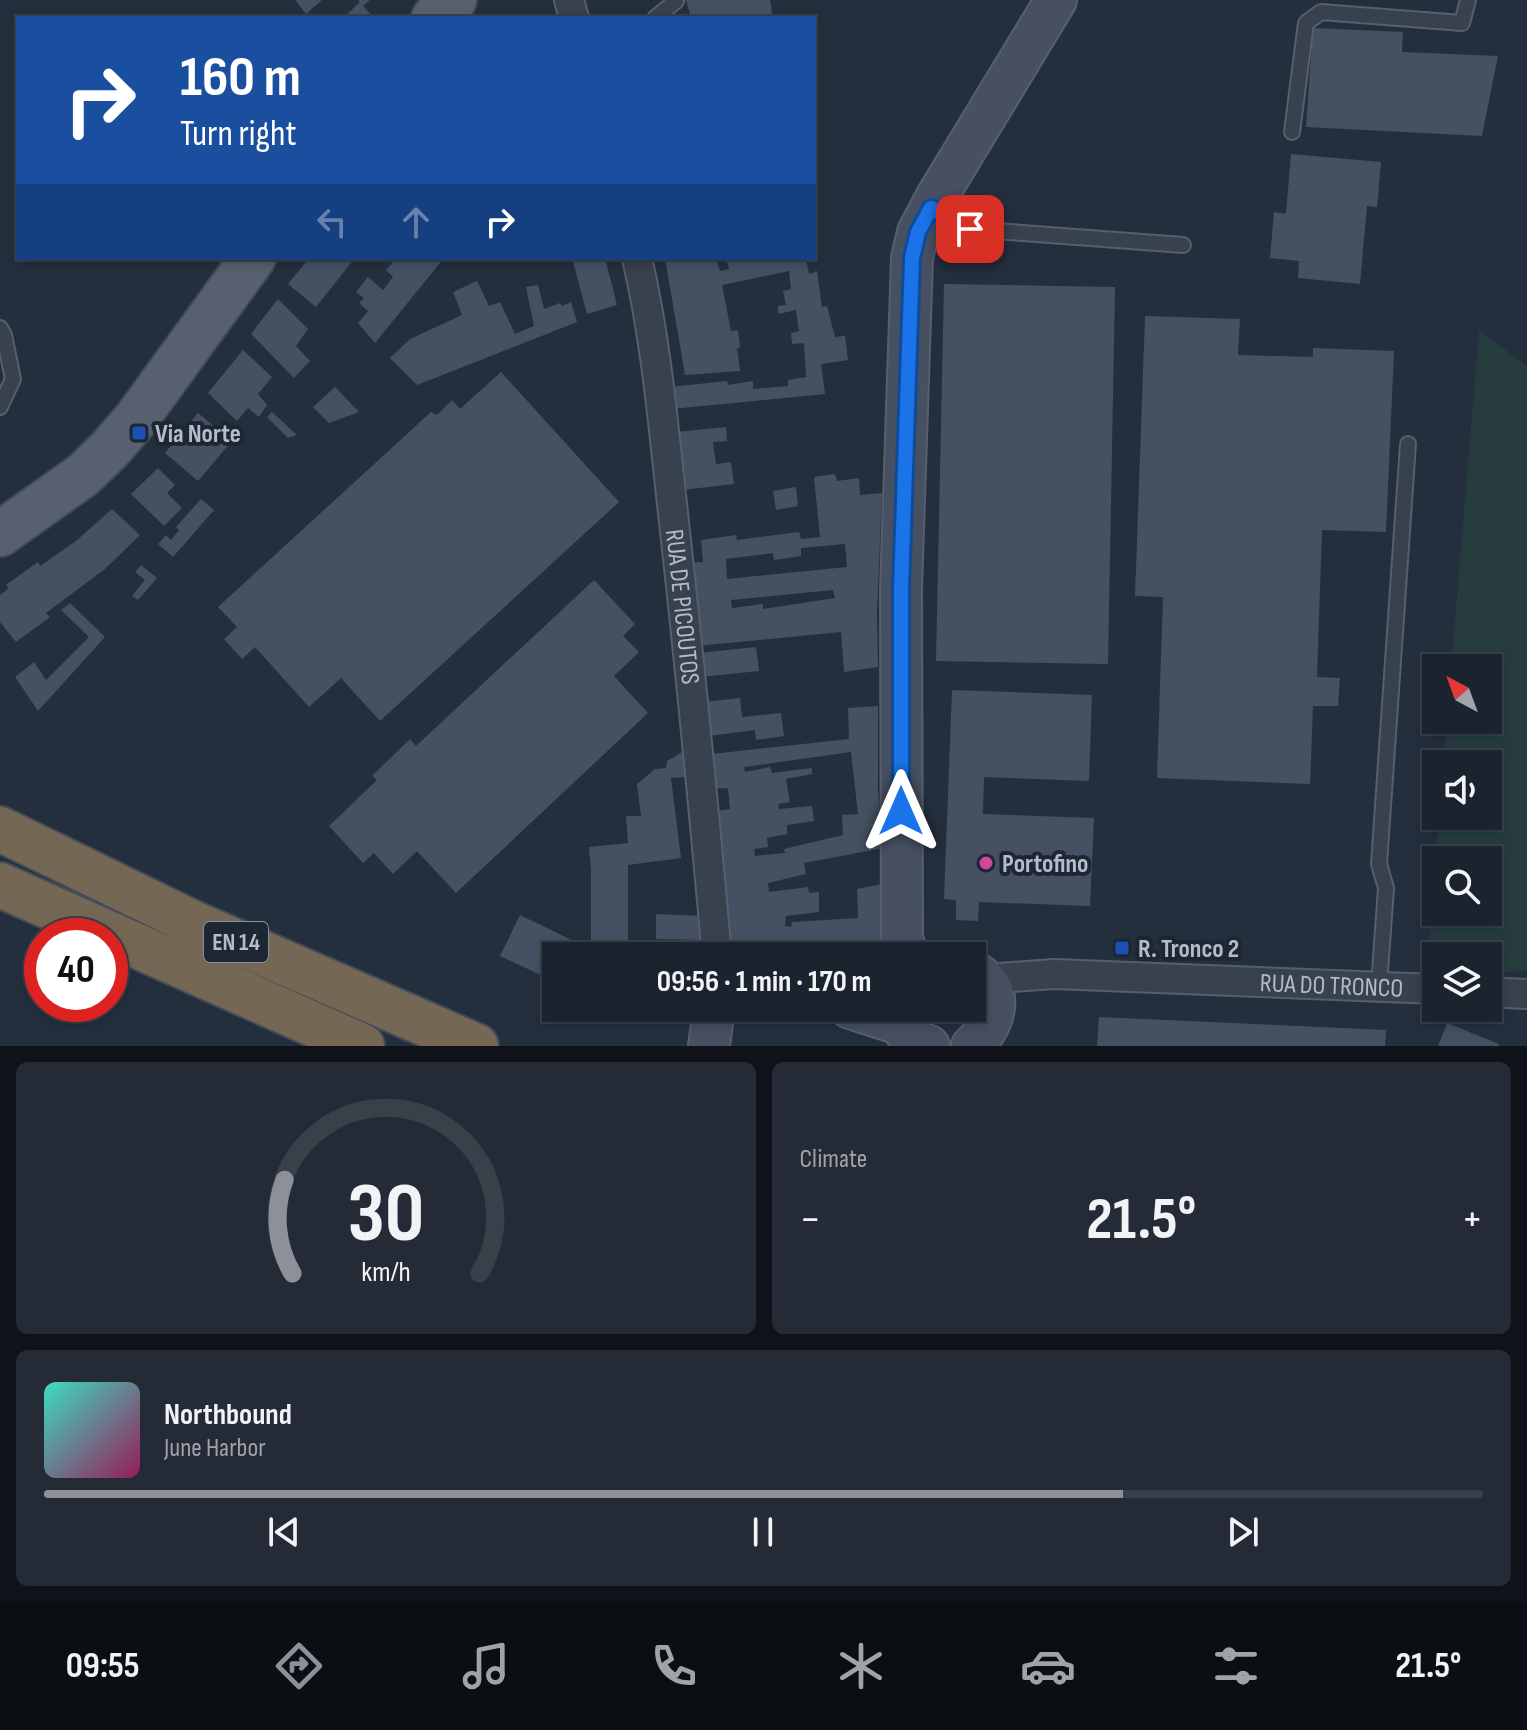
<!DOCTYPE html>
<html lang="en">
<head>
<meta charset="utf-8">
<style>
	:root { --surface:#1b232e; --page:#242b36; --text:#f1f3f6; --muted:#a0a4aa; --line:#39404a; --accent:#8c9099 }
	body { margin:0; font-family:"Sofia Sans Condensed",sans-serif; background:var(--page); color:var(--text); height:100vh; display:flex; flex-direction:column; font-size:30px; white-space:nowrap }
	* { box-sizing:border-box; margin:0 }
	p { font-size:26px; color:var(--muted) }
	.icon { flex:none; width:44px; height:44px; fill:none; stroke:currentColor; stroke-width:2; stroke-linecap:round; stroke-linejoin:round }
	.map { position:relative; height:1046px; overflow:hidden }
	.details { display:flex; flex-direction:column; gap:16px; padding:16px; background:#0f1319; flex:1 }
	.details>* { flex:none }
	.guide { position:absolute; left:16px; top:16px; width:800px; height:244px; border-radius:0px; box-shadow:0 4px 12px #0003,0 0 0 2px var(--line); background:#1a4fa0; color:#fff; overflow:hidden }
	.needle { width:52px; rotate:319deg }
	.tools { position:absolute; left:1422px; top:654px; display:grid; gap:16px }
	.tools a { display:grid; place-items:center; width:80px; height:80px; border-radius:0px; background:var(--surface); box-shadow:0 4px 12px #0003,0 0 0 2px var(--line); font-size:40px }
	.speed { position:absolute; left:24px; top:918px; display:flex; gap:16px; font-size:40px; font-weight:700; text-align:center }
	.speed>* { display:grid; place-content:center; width:104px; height:104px; border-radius:50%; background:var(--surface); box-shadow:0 4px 12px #0003,0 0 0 2px var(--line); line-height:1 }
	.speed .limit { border:12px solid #d22; background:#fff; color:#111 }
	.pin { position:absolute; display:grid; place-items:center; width:68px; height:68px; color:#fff; margin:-34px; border-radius:16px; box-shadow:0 4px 12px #0006 }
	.me { position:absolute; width:88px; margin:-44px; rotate:0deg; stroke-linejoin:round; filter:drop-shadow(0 0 6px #0008) }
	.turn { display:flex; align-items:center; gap:28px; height:168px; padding:0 32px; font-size:36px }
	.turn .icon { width:104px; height:104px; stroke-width:2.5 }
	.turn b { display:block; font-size:56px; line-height:68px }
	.lanes { display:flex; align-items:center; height:76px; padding:0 32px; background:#0003; justify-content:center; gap:40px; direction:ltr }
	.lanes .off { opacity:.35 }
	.big { font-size:60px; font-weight:700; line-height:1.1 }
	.details .card { flex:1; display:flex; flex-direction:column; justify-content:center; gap:12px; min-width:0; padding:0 28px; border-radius:12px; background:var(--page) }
	.details .dial { align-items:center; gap:0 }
	.dial svg { height:208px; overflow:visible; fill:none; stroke:var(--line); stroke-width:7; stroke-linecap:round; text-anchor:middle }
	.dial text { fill:var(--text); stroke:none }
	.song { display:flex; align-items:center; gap:24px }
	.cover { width:96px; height:96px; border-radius:12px; background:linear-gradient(135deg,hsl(170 70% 55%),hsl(330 70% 35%)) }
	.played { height:8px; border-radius:4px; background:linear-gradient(90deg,var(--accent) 75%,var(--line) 75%) }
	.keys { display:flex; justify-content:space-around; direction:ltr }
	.heat { display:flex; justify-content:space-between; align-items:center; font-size:44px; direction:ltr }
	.details .tiles { flex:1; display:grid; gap:16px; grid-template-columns:1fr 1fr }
	.card:last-child { grid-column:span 2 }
	.trip { position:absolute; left:542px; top:942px; width:444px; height:80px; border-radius:0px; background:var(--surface); box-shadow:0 4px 12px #0003,0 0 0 2px var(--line); font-weight:700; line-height:80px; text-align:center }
	.tab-bar { display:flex; height:128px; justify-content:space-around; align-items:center; background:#0b0e12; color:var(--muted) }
	.tab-bar .icon { width:56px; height:56px }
	.tab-bar .active { color:var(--accent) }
	.tab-bar b { font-size:36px; color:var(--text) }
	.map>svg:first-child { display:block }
	.green { fill:#263c3f; fill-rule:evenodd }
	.building { fill:#455162; fill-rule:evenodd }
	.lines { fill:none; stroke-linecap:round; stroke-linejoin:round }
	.lane-casing { stroke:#565f6c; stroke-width:18 }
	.street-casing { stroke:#565f6c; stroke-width:32 }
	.secondary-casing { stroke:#565f6c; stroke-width:44 }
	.primary-casing { stroke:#414a57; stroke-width:48 }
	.highway-casing { stroke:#434c59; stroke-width:48 }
	.lane { stroke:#38414e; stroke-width:14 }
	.street { stroke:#38414e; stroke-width:28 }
	.secondary { stroke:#465061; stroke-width:40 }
	.primary { stroke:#56606e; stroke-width:44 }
	.highway { stroke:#746855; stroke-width:44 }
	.route-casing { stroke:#114b97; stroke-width:20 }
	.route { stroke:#1a73e8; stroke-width:14 }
	.transit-dot { fill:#1a4fb4; stroke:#1d2633; stroke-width:3 }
	.hotel-dot { fill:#d1479c; stroke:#1d2633; stroke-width:3 }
	.labels { text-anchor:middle; stroke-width:8; stroke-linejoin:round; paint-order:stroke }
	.shield { fill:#1d2633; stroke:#878f9c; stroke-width:2 }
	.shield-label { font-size:24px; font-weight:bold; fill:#b4bcc9 }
	.poi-label { font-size:26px; font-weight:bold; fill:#b4bcc9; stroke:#1d2633; text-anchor:start }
	.street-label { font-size:26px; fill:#b4bcc9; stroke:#1d2633 }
</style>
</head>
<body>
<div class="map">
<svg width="1527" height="1046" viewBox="0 0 1527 1046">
	<rect width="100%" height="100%" fill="#242f3e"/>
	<path class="green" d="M1479,331L1527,366V971L1488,973V956H1436V976H1426L1439,816H1488V764H1443L1447,720H1488V668H1451ZM1436,860H1488V912H1436Z"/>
	<path class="building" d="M295,0H322L306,14Z
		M358,0H370L363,6L374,18H343L360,2Z
		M686,0H770L773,18H691Z
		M1313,28L1403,32L1402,52L1498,56L1482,136L1306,127Z
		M1291,154L1381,162L1377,207L1367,206L1360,284L1298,278L1299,261L1270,258L1274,212L1286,214Z
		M309,258H355L316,307L288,284Z
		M396,258L408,259L444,258L375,343L358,323L368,311L359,303L364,298L356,292L368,277L383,290L393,277L386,270Z
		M572,258H605L617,305L587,314Z
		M665,258H716L720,271L729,269L726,258H806L809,274L817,271L822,307L827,306L835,337L845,336L848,360L821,364L825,394L671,409L670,387L727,381L728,385L753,381V389L788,386V380L806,377L804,343L792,344L791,333L799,331L796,310L778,314V306L786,305L783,291L791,289L789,271L722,285L731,331L738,330L740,348H737L740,371L685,375Z
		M477,281L489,306L500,302L515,334L534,326L526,287L538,285L544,309L560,303L562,306L571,302L577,322L417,385L390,358L410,339L462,315L453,292Z
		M944,284L1115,287L1108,664L936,661Z
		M278,299L308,329L296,346L310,361L294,378L251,334Z
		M1145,316L1240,319L1238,355L1313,357V348L1394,351L1386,532L1322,530L1317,677L1340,678L1338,706H1313L1310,784L1157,778L1163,597L1135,596Z
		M243,350L272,377L258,394L267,405L259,417L248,408L237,421L208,393Z
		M501,372L619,502L380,721L341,678L309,707L255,647L242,659L224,639L237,627L218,607L431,412L437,415L452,400L460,409Z
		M335,387L359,412L329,423L313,407Z
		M272,412L297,435L288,438L267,417Z
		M198,413L232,441L198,481L165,453Z
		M726,427L727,441L713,442L716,464L731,462L734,484L682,490L676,432Z
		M158,468L175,485L167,493L182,508L164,526L131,494Z
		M835,474L837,481L859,478L860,495L882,493L877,612L878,667L844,672L841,632L697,646L689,563L703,562L701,540L736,535L737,540L799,532L801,539L820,537L814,477ZM845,544L847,567L727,579L726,559L773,553L774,560L801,556V548ZM833,590L835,598L763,609V604L732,608L731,600Z
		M796,487L798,506L776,510L773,491Z
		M201,499L214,510L173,557L158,544L166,535L171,540L179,530L176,527Z
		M112,509L140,535L105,569L46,613L50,617L16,642L0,622V595L9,588L6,585L38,562L40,566L76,541Z
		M141,565L157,578L138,600L132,596L145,580L135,572Z
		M594,580L635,624L623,636L639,652L614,676L648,713L456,893L417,851L393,874L374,853L363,863L329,826L377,780L372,776L410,739L416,746Z
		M70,603L105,637L38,711L15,677L34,662L46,680L89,637L61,610Z
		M756,647L759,671L700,677L698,653Z
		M952,690L1092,695L1089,781L984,777L983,814L1094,818L1090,906L979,902L978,921L956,920V900L944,899Z
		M740,698L742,717L781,713L784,736L756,740L755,730L708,736L704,702Z
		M878,706V791L884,848L804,863L806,874L768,883L769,892L808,887L809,893L819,892V912L786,916L785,926L791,927L792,922L858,918L857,889L882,884L881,953L731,947L724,940L716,811L730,809L728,788L714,789L711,754L849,739L848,708ZM851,752L858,814L842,815L843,835L784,849L785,853L755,856L754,849L768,847L767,838L787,834V825L814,821L812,806L779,809L778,804L790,802L786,779L812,774V768L772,773L770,767L745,772L744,767Z
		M684,751L686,777L671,778L681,858L628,865V943L591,942V871L589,847L628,843L626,816H641L637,784L655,769L666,768L667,761Z
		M656,914L702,916L701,940L656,939Z
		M520,915L578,943L572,956H556V982L500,956Z
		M637,1008H683V1016H637Z
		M1099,1017L1386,1030L1385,1046H1097Z
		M1447,1023L1499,1044L1498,1046H1438Z"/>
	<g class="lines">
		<g class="lane-casing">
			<path id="lane" d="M655,18L676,1
				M1292,132L1306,23L1321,12L1462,23L1468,0
				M932,208L970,229L1183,245
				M0,328L4,335L13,379L0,407
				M1379,986L1386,888L1379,864L1408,444"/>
		</g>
		<g class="street-casing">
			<g id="street">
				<path d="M569,0L574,18"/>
				<path id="s1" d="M637,258C657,344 664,434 674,522C690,666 704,811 717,956"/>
				<path id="s2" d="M986,979L1054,974L1436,989"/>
				<path d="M1488,992L1527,994"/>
			</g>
		</g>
		<g class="secondary-casing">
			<path id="secondary" d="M908,956L902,938L901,589L912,258L918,232L936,198L1056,0
				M850,1008L900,1024
				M896,1008C901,1032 907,1038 929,1046
				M709,1046L714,1008
				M972,1046C996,1025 1007,987 972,971"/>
		</g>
		<g class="primary-casing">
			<path id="primary" d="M434,18L454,0
				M0,534L83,475L110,449L136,419L253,258"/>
		</g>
		<g class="highway-casing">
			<path id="highway" d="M0,829L193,923L476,1046
				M0,885L362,1046"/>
		</g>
		<use href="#lane" class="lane"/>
		<use href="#street" class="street"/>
		<use href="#secondary" class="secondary"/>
		<use href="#primary" class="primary"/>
		<use href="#highway" class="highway"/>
	</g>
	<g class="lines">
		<g class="route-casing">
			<path id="route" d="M901,811V589L912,258L918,232L931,208L970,229"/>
		</g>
		<use href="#route" class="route"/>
	</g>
	<g class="transit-dot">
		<rect x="131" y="425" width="16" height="16" rx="4"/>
		<rect x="1114" y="940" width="16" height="16" rx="4"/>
	</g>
	<circle class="hotel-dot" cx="986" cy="863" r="8"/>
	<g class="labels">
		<rect class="shield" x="204" y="922" width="64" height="40" rx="6"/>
		<g class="shield-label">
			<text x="236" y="950">EN 14</text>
		</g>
		<g class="poi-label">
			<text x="155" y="442">Via Norte</text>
			<text x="1002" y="872">Portofino</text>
			<text x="1138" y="957">R. Tronco 2</text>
		</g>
		<g class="street-label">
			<text dy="9" stroke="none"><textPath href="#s1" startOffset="352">RUA DE PICOUTOS</textPath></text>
			<text dy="9" stroke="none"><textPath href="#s2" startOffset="346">RUA DO TRONCO</textPath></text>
		</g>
	</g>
</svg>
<div class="tools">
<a><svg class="needle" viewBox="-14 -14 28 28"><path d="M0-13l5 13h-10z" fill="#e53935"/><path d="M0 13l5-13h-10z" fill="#a0a4aa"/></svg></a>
<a><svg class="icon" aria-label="sound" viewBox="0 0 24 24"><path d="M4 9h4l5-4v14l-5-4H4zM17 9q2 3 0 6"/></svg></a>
<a><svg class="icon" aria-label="search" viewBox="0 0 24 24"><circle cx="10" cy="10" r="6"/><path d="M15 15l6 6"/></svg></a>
<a><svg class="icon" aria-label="layers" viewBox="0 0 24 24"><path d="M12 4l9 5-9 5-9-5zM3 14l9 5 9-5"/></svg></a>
</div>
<div class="speed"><div class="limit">40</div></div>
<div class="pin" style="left:970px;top:229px;background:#d93025"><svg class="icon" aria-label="arrive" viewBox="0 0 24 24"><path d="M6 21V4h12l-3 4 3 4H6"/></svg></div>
<svg class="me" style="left:901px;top:811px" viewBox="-20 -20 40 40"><path d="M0-17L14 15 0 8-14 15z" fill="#1a73e8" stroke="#fff" stroke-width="4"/></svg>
<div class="trip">09:56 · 1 min · 170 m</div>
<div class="guide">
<div class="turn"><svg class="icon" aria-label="right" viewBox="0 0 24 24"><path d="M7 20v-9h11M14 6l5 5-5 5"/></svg><div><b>160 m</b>Turn right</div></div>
<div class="lanes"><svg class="icon off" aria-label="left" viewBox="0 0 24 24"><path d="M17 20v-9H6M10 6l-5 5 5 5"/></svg><svg class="icon off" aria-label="ahead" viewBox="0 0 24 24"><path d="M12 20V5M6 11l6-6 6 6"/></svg><svg class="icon" aria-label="right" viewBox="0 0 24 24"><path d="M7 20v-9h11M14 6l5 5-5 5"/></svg></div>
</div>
</div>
<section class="details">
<div class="tiles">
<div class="card dial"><svg viewBox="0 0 100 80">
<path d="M14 69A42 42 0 1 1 86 69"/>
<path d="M14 69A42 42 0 0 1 11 33" stroke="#8c9099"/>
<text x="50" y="56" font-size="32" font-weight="700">30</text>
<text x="50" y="72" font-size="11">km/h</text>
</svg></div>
<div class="card"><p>Climate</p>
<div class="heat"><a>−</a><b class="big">21.5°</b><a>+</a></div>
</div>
<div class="card">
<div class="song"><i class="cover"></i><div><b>Northbound</b><p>June Harbor</p></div></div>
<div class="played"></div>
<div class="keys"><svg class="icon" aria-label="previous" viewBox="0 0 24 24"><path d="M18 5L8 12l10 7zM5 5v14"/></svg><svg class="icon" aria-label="pause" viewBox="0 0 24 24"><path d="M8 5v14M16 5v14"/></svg><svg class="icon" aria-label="next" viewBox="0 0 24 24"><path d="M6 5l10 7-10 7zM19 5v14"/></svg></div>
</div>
</div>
</section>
<nav class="tab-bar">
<b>09:55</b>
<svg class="icon active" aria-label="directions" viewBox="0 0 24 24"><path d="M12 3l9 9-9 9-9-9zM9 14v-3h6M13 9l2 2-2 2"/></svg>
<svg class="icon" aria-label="music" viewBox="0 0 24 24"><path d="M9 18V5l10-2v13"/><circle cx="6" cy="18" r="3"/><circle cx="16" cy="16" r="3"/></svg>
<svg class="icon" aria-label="phone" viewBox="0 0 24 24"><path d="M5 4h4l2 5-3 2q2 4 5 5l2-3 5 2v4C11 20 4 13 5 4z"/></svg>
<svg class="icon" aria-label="climate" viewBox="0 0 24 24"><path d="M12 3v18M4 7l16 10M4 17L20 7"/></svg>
<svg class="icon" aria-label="car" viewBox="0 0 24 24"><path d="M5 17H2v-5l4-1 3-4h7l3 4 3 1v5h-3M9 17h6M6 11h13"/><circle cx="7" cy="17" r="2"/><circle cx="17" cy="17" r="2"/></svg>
<svg class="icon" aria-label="filters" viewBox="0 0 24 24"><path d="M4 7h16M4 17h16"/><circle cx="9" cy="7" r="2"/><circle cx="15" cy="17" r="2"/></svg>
<b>21.5°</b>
</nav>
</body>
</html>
